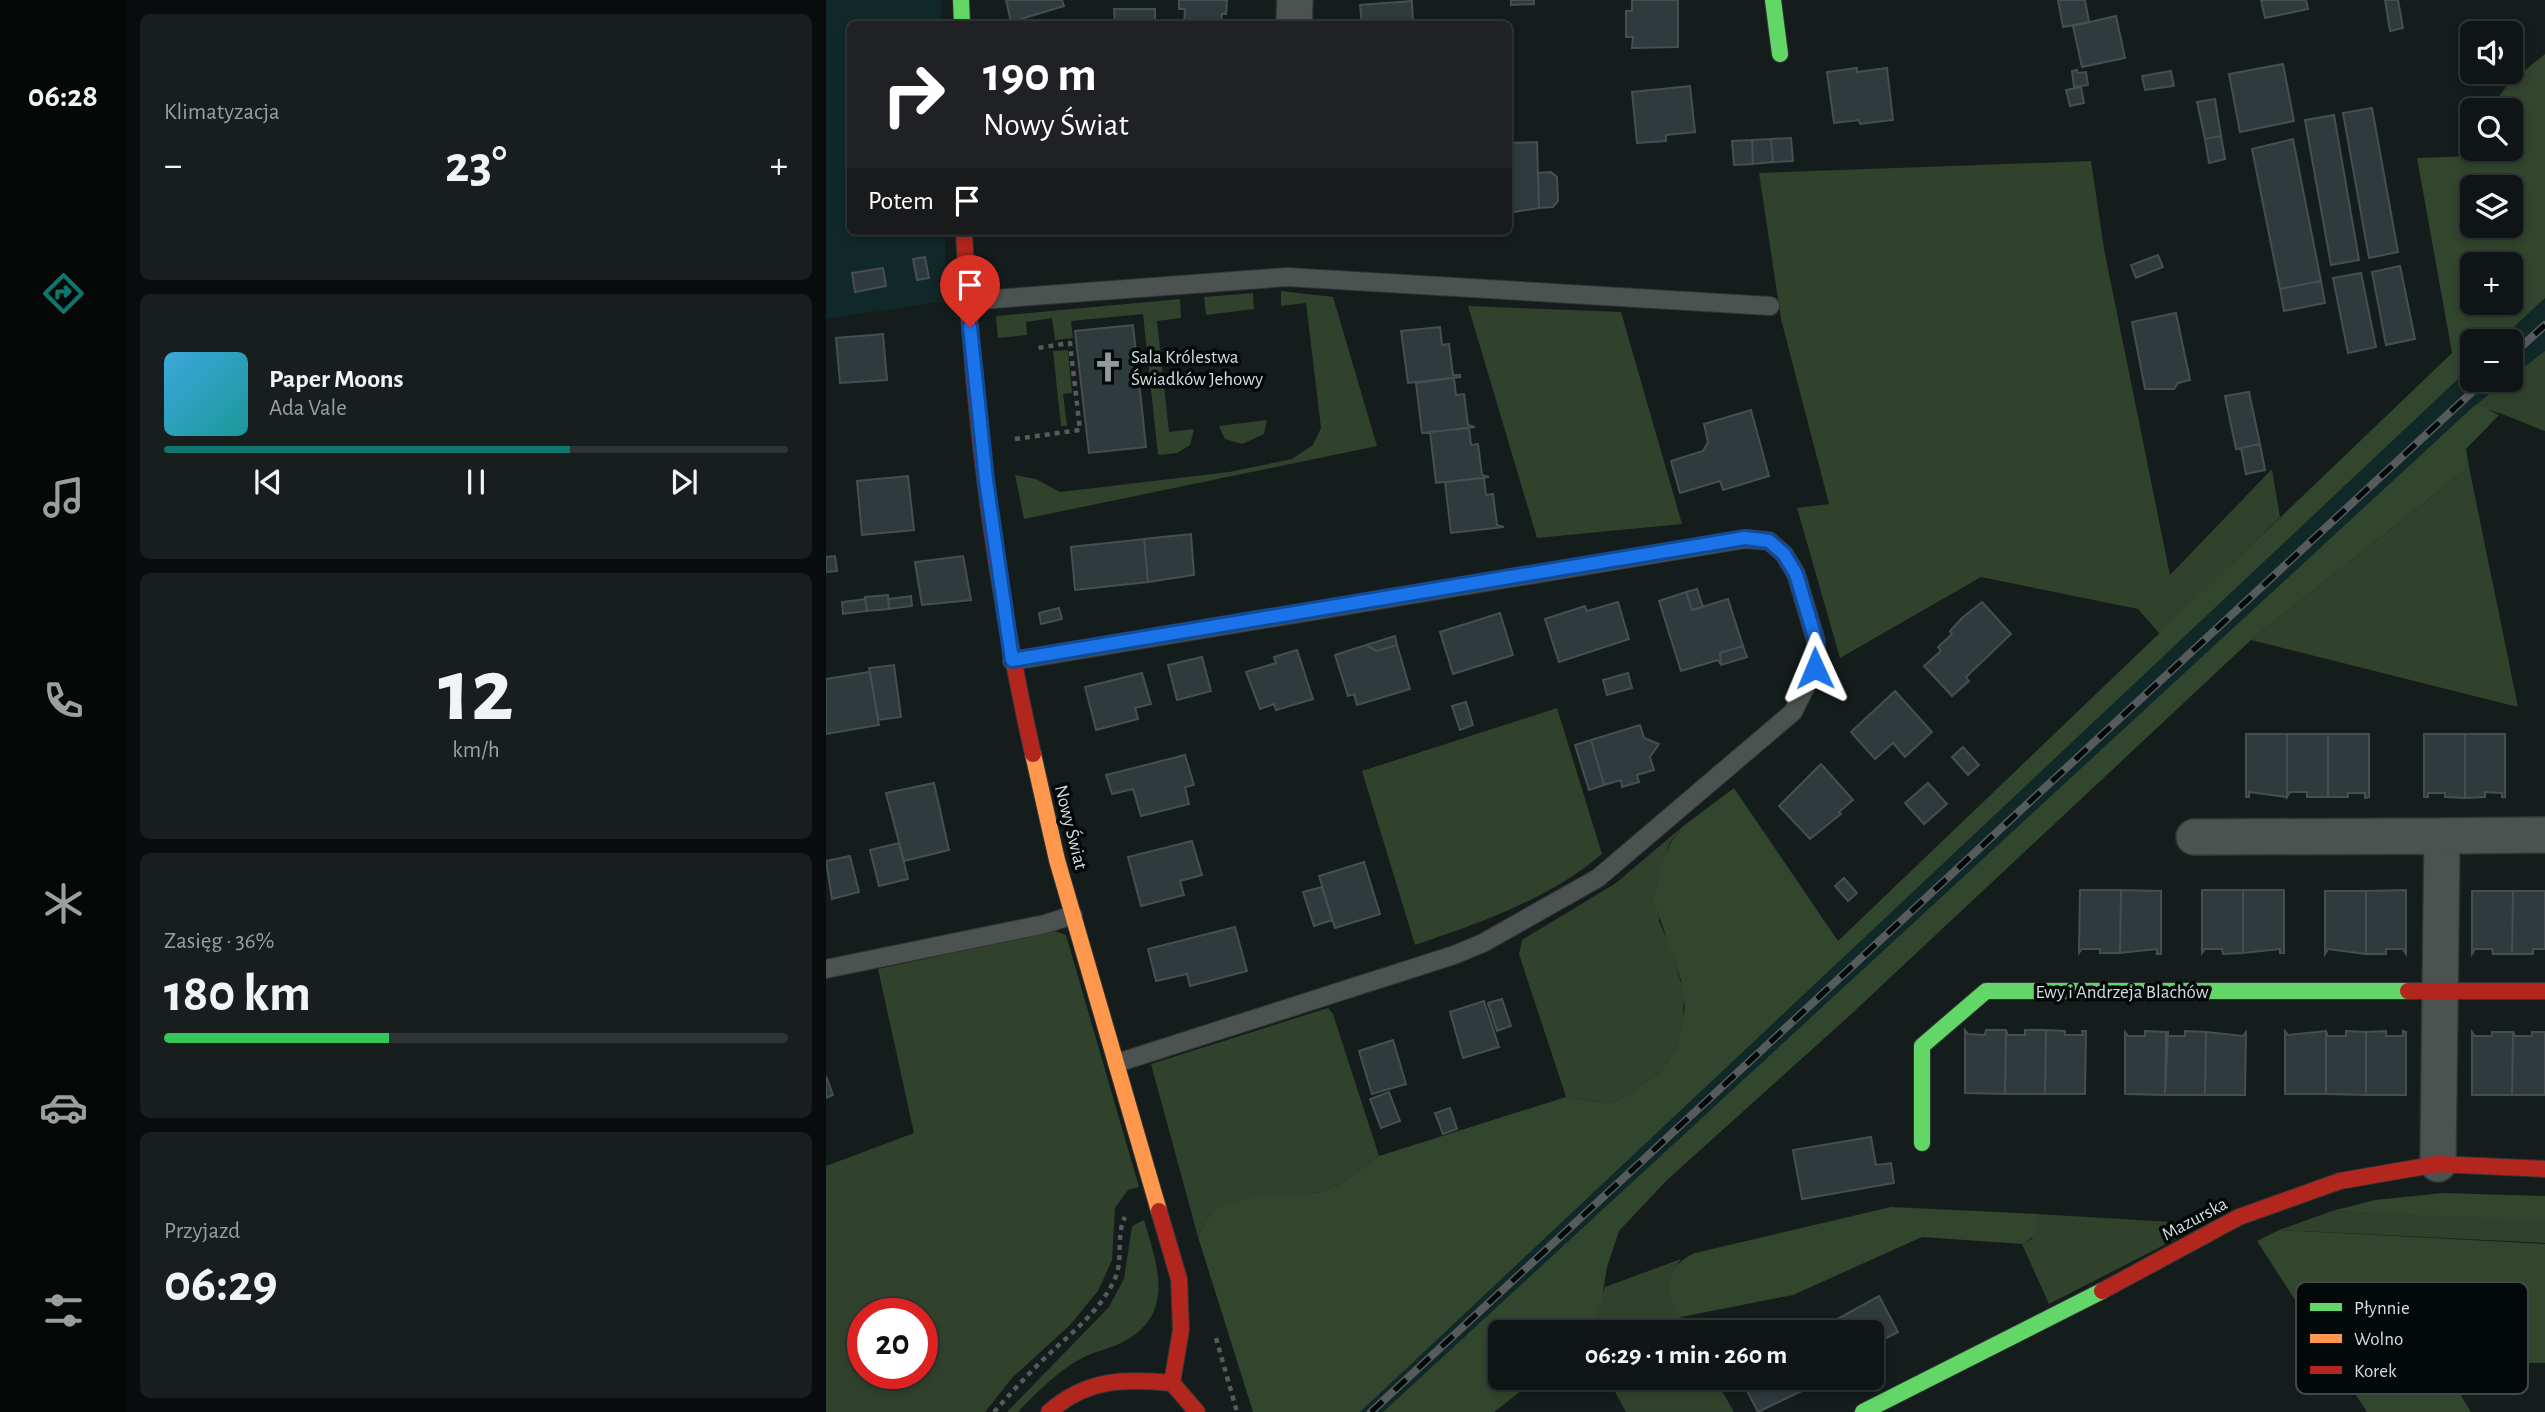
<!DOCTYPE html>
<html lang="pl">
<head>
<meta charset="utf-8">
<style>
	:root { --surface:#0f1515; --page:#181e1e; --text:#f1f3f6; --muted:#9b9fa0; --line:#2f3434; --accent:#0f766e }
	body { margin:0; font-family:"Alegreya Sans",sans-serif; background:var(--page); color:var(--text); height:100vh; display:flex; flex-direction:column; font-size:26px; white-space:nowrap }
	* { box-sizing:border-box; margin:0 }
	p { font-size:23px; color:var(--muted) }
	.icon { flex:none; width:38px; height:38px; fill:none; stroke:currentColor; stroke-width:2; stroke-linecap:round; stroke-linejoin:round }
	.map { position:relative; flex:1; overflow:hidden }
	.panel { display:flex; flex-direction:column; gap:14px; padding:14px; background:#080c0c; width:700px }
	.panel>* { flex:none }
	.hud { position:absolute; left:21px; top:21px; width:665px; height:214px; border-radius:10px; box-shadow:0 4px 10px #0003,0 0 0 2px var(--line); background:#202124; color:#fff; overflow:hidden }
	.fabs { position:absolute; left:1634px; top:21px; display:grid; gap:14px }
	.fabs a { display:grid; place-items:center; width:63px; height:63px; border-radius:10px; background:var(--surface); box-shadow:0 4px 10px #0003,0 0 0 2px var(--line); font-size:35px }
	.speed { position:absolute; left:21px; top:1298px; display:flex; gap:14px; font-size:35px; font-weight:700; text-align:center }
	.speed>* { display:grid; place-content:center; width:91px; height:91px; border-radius:50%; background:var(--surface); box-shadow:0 4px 10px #0003,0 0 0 2px var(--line); line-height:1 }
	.speed .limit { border:10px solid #d22; background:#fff; color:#111 }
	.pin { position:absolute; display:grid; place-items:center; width:60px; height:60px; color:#fff; margin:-72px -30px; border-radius:50% 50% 50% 0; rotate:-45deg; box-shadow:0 0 7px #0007 }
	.pin .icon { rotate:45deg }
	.me { position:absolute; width:77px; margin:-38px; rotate:359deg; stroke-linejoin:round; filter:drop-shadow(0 0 5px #0008) }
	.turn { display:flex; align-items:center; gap:24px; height:147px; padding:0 21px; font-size:32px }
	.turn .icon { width:91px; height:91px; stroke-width:2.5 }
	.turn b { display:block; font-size:49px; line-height:60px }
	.then { display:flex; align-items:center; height:66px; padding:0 21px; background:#0003; gap:14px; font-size:26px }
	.big { font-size:52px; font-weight:700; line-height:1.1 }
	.panel .card { flex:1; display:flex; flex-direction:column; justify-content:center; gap:10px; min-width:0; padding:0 24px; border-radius:10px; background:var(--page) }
	.panel .dial { align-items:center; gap:0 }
	.dial b { font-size:91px; line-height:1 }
	.song { display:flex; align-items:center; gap:21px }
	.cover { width:84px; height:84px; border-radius:10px; background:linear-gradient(135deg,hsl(200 70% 55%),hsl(180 70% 35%)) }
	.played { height:7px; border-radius:4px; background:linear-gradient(90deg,var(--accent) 65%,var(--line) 65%) }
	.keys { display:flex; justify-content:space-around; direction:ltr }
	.heat { display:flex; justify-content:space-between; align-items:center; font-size:38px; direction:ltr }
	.charge { height:10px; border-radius:5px; background:linear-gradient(90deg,#34c759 36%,var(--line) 0) }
	.trip { position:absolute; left:662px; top:1320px; width:396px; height:70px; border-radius:10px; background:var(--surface); box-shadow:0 4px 10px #0003,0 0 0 2px var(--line); font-weight:700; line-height:70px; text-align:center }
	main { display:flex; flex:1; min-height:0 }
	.menu { display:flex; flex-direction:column; width:126px; justify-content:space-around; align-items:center; background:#060808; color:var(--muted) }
	.menu .icon { width:49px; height:49px }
	.menu .current { color:var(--accent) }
	.menu b { font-size:32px; color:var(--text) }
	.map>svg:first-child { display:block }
	.built { fill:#102827 }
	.green { fill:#31422c; fill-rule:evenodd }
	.forest { fill:#32452d; fill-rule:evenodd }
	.building { fill:#2f3a3d; stroke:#474e4f; stroke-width:2 }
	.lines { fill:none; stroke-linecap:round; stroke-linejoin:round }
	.lane-casing { stroke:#303636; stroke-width:20 }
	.street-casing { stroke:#303636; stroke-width:38 }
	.fast-casing { stroke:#303636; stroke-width:18 }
	.slow-casing { stroke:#303636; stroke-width:18 }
	.jam-casing { stroke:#303636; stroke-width:18 }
	.path { stroke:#565c5a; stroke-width:4.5; stroke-dasharray:5 5; stroke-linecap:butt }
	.lane { stroke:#4c5250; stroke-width:18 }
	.street { stroke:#4c5250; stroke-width:35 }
	.fast { stroke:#63d668; stroke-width:16 }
	.slow { stroke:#ff974d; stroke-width:16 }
	.jam { stroke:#b3261e; stroke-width:16 }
	.rail-casing { stroke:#565c5c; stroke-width:8 }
	.rail { stroke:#030808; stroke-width:5; stroke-dasharray:16; stroke-linecap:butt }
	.route-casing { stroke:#114b97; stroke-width:18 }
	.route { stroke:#1a73e8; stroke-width:12 }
	.labels { text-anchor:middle; stroke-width:7; stroke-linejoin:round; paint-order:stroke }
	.poi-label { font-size:19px; fill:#d5dfdf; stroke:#030808; text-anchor:start }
	.street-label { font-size:19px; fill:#d5dfdf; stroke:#030808 }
	.key { fill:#030808; stroke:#424848; stroke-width:2 }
	.key-label { font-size:19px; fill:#d5dfdf }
</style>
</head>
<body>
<main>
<nav class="menu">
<b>06:28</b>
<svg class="icon current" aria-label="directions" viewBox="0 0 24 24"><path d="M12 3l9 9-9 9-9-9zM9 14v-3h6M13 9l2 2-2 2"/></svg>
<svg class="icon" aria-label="music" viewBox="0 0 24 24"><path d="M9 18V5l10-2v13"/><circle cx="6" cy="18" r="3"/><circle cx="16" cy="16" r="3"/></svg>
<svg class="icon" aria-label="phone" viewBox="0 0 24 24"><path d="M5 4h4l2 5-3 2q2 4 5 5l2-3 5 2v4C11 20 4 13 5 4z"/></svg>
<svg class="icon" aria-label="climate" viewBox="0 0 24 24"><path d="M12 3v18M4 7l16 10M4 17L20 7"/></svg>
<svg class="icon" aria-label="car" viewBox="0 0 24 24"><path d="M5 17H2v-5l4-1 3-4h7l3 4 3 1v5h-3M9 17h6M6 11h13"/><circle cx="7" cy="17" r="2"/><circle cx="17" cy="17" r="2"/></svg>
<svg class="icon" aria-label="filters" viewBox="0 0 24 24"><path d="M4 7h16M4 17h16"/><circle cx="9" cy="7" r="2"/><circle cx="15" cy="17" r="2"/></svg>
</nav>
<section class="panel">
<div class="card"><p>Klimatyzacja</p>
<div class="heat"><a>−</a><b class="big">23°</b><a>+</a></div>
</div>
<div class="card">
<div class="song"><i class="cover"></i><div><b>Paper Moons</b><p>Ada Vale</p></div></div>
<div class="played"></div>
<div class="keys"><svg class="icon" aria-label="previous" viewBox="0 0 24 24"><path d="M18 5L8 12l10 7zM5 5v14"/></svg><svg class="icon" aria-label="pause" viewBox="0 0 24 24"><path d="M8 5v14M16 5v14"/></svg><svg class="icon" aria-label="next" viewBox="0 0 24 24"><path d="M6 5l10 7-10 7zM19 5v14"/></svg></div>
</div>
<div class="card dial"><b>12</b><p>km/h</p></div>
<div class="card"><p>Zasięg · 36%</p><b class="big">180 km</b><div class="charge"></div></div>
<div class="card"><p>Przyjazd</p><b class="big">06:29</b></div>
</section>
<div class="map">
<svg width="1719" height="1412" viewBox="0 0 1719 1412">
	<rect width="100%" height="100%" fill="#141c1c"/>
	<path class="built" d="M0,0H115L116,24H24V231H119L120,301L0,319Z
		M1719,298V352L1655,406L557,1412H521L992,978L1647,365V380H1685V341H1673Z"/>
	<path class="green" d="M1265,161L1278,249L1344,575L1446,469L1454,517L1334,634L1312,609L1155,577L1014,658L971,508L1003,504L955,319L933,173Z
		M455,291L507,297L551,446L198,519L189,475L210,479L234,492L403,472L466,459L487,445L495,428L480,303L455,306Z
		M427,293L428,309L380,315L378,297Z
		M354,299L355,318L331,321L343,432L368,429L364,445L351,453L332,455L317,314L245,321L247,338L229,340L226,318L200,322L201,335L172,338L170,316Z
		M642,306L795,312L856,524L711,538Z
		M242,350L246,393L237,394L241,426H235L227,351Z
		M1719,351V431C1696,423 1671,409 1647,407Z
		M441,420L438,434L416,444L399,439L393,426Z
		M1643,467L1692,707L1425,640Z
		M731,708L776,854C723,899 654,923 589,945L536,771Z
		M856,827L843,844L840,855L833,921L845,948L858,993L857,1029L852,1046L834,1072L799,1097L783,1103L740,1097L693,954L696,940L790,883Z
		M229,931L240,935L313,1187L302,1190L289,1208L286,1260L272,1291L243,1326L186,1378L159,1412H0V1166L88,1133L52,969ZM37,1314H96V1374H37Z
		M502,1008L507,1014L553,1156L514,1184L495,1192L388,1211L379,1221L372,1237L325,1064Z
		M1506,1211L1719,1220V1243L1453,1230Z
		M1211,1214L1379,1224L1223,1304L1196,1244L1206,1239Z
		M318,1220C331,1265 350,1312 299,1341C285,1349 268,1351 254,1359C231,1372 210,1393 192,1412H181L283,1307L298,1279L306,1226Z
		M855,1259C837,1285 849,1307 863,1332H762L779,1287Z
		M781,1377H888L908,1412H800Z"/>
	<path class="forest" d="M1719,54V298L1673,341H1647V365L534,1412H427L372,1237L379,1221L388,1211L404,1203L436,1195H477L495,1192L514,1184L553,1156L740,1097L783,1103L799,1097L834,1072L852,1046L859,1007L855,980L828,901L835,867L844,844L856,827L908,788L1012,941L1626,353L1591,158L1673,155V149H1685V110H1665V108L1682,84ZM1647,187H1685V226H1647ZM1647,264H1685V303H1647Z
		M1655,406L1673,415L1640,449L1643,467L1425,640L1021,1018L841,1180L793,1231L781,1267L775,1304L762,1332H674V1377H713L668,1412H557L1647,407Z
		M1617,1193L1719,1196V1221L1506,1211L1549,1200Z
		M1065,1207L1211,1214C1212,1230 1211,1237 1196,1244L1096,1237L967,1295L855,1317C836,1294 840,1265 869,1253Z
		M1453,1230L1719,1244V1363L1614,1362L1645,1412H1541L1431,1241Z"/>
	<path class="building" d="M180,0H236L238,6L185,22Z
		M353,0H401L400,14H396L395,24H358L359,9H353Z
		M685,0H708V4L685,5Z
		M806,0H852V47L806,48L807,37H800V11H806Z
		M1232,0H1259L1263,22L1237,27Z
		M1435,0H1480L1482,9L1439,18Z
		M1559,0H1572L1577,28L1564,31Z
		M586,1L587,24H536L534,5Z
		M288,9H329V24H289Z
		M1290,16L1299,58L1256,67L1247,26Z
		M1457,64L1468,121L1414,132L1403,74Z
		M1031,68V72L1061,68L1067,120L1034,124L1033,120L1008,123L1001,72Z
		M1251,70L1252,73L1260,72L1262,85L1248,87L1246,71Z
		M1345,71L1348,86L1319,90L1316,76Z
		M864,86L869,132L840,135V141L811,143L806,92Z
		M1255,87L1258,103L1244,106L1240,90Z
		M1389,99L1395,136L1379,139L1371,102Z
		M1546,108L1572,252L1543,258L1517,113Z
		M1508,115L1533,260L1505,265L1479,120Z
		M1395,136L1399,159L1383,163L1379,139Z
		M965,138L967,161L947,162L945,139Z
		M945,139L947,162L927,164L926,140Z
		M1467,139L1495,281L1454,289L1426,149Z
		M926,140L927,164L908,165L906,141Z
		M711,142L713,208L688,212L682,209V143Z
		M725,172L731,177L732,201L727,207L713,208L712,173Z
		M1332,255L1337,267L1310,278L1305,265Z
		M99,257L103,278L91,280L87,259Z
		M1574,266L1589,339L1560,345L1546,272Z
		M57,268L60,286L29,292L26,273Z
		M1535,273L1550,347L1522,353L1507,278Z
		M1495,281L1499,303L1458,311L1454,289Z
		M1350,313L1364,380L1352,383L1348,389H1319L1306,322Z
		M307,325L320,447L263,453L249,331Z
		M614,327L616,345L623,344L627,375H634V377L582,383L575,331Z
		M57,334L61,380L14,383L10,338Z
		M628,378L630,395L638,394L642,425L649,427L596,433L590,383Z
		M1423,392L1434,444L1410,449L1399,396Z
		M925,410L943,476L897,490L894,481L854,493L845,461L877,451L882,442L878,424Z
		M643,428L645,445L652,444L656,475L663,477L610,483L604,432Z
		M1434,444L1439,470L1420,474L1415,448Z
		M82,476L88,530L36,535L31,481Z
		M658,478L660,495L667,494L671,525L678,527L625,533L619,482Z
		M365,534L368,575L322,582L318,539Z
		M318,539L322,582L249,590L245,547Z
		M9,556L11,571L0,572V557Z
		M137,556L145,600L96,605L89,562Z
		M871,589L877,607L866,610L860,592Z
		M860,592L866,610L902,599L917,646L894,653L895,665L892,660L855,671L833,601Z
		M62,595L63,609L41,611L39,597Z
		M85,596L86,606L63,609L62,599Z
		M39,599L41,611L17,614L16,602Z
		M792,602L803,639L733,662L719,619L759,606L761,611Z
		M1156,602L1185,634L1140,677L1143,681L1126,696L1098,666L1115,651L1112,647L1126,634L1124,631L1136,618Z
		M233,608L236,619L215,624L213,613Z
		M674,613L687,655L627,674L614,632Z
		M569,636L571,645L551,651L540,645Z
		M540,645L551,651L571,645L584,689L531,705L528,694L522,696L509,655Z
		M917,646L921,657L895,665L894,653Z
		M471,650L487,699L450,710L448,704L434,709L420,672L450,663L448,657Z
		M376,657L385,691L351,700L342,665Z
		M68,665L75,717L52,720L43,668Z
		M44,672L53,725L0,734V679Z
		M316,673L325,704L309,708L312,719L270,730L259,687Z
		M802,673L806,688L781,695L777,680Z
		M1069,691L1106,732L1079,757L1067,743L1049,759L1025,732Z
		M640,702L647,725L634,730L626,706Z
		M814,725L818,738L833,744L824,757L828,770L811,775L813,782L796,787L795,780L778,785L765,740Z
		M1420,734H1461V797L1423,792V797H1420Z
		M1461,734H1502V797H1481V792H1464L1461,797Z
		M1502,734H1543V797L1539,798V793H1522V797H1502Z
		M1598,734H1639V798L1619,797V793H1602V797H1598Z
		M1639,734H1679V797H1676V793L1659,792V797L1639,798Z
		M765,740L778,785L763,790L749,745Z
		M1137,747L1153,765L1142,775L1126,757Z
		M359,755L368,785L359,787L363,804L315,816L307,789L286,794L280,775Z
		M995,764L1027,800L1013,812L1015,814L984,839L953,806Z
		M108,783L123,850L78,861L60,793Z
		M1102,783L1121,804L1098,824L1079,803Z
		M366,841L376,875L354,881L358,895L315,906L302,857Z
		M73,843L82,879L53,886L44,850Z
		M24,856L33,892L6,899L0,861Z
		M538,862L554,914L509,928L493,876Z
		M1018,878L1031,893L1022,901L1009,886Z
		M496,887L506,920L488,926L477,892Z
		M1254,890H1295L1294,953H1274V949H1256L1253,953Z
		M1295,890L1335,891V954H1331V949L1294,953Z
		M1376,890H1417V953L1397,954L1396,949H1379L1376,953Z
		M1417,890H1458V953H1454V949L1417,953Z
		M1580,890V954L1577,949H1560V954H1540V891Z
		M1499,891H1540V954L1502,949L1499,954Z
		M1646,891H1687L1686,954H1667L1666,949H1649L1646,954Z
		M1687,891H1719V949H1707V954H1686Z
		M409,927L421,971L364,986L361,974L330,981L322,949Z
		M676,999L685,1026L671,1031L662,1003Z
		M658,1001L673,1047L637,1058L624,1012Z
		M1139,1030L1142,1034L1159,1035L1160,1030H1180L1179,1094L1139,1093Z
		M1180,1030L1182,1035H1199V1030H1220L1219,1094H1179Z
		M1220,1030L1239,1031V1035H1257L1256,1031H1260L1259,1094H1219Z
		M1319,1031L1340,1032L1339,1095L1299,1094V1032L1302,1036H1319Z
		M1342,1031V1036H1359V1031L1380,1032L1379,1095H1339Z
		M1459,1031L1462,1035L1500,1031V1094H1459Z
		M1500,1031L1502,1036H1520V1031L1540,1032V1095L1500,1094Z
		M1560,1031V1036H1577V1031L1580,1032V1095H1540V1032Z
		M1380,1032L1417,1036L1420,1032L1419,1095H1379Z
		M1646,1032L1649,1036H1666V1032H1687L1686,1095H1646Z
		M1687,1032L1689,1036H1706V1032H1719V1095H1686Z
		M567,1040L580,1084L546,1094L533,1051Z
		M0,1076L7,1095L0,1098Z
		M563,1092L574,1121L555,1128L544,1099Z
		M624,1108L631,1129L617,1134L609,1113Z
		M1045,1137L1050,1165L1065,1163L1068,1183L976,1199L967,1150Z
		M1053,1296L1072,1332L1045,1346V1332H1011L1006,1322Z
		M914,1377H979L984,1387L932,1412Z"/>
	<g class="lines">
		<g class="lane-casing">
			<path id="lane" d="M141,301L461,277L944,306
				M186,661L919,539L943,541L958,554L970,574L990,641L989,668L967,712L772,878L657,943L628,955L291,1063
				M0,969L219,924L247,915"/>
		</g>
		<g class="street-casing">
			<path id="street" d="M468,24L469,0
				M1616,836L1719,835
				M1368,837L1616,836L1612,1164"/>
		</g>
		<g class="fast-casing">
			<path id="fast" d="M135,0L136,24
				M947,0L954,54
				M1096,1143V1046L1160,991H1582
				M1037,1412L1276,1291"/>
		</g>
		<g class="slow-casing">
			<path id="slow" d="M207,754L231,860L333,1211"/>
		</g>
		<g class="jam-casing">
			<path id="jam" d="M138,231C146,406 168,583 207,754
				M1582,991H1719
				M333,1211L353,1279L355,1330L346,1383L371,1412
				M1276,1291L1413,1217L1514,1181L1612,1164L1719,1169
				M223,1412C260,1379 299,1378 346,1383"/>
		</g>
		<path class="path" d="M189,439L254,430L244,343L212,348
			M390,1338L411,1412
			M168,1412C185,1393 202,1374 220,1357C246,1332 276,1310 290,1276C297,1257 290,1234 299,1217"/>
		<use href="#lane" class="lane"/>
		<use href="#street" class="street"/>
		<use href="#fast" class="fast"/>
		<use href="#slow" class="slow"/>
		<use href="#jam" class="jam"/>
		<g class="rail-casing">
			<path id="rail" d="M1685,356L1719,325
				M545,1412L1659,380"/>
		</g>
		<use href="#rail" class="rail"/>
	</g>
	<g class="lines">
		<g class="route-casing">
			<path id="route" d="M144,327L160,480L186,660L919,538L943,541L958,554L970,574L990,641L989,668"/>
		</g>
		<use href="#route" class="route"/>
	</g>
	<defs>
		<g id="church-bare" transform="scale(2.415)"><path d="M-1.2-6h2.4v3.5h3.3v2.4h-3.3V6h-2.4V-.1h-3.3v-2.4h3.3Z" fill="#919b9b" stroke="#030808" stroke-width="2.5" paint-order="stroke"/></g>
	</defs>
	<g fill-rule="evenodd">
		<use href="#church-bare" x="282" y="367"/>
	</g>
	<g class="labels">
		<g class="poi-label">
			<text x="305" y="363">Sala Królestwa<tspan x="305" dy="22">Świadków Jehowy</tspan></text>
		</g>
		<g class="street-label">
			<text transform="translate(246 827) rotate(76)" y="7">Nowy Świat</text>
			<text x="1296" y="998">Ewy i Andrzeja Blachów</text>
			<text transform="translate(1368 1218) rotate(-28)" y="7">Mazurska</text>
		</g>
	</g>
	<rect x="1470" y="1282" width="232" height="112" rx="10" class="key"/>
	<rect x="1484" y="1303" width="32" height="8" fill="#63d668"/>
	<rect x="1484" y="1334" width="32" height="9" fill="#ff974d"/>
	<rect x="1484" y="1366" width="32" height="8" fill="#b3261e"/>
	<g class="key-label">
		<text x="1528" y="1314">Płynnie</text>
		<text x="1528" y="1345">Wolno</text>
		<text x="1528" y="1377">Korek</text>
	</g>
</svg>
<div class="fabs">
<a><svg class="icon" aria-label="sound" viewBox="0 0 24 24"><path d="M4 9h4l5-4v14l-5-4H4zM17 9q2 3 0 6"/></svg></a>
<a><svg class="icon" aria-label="search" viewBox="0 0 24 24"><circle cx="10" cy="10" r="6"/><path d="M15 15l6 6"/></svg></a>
<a><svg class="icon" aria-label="layers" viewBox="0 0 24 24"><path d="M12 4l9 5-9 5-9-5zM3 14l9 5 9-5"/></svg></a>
<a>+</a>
<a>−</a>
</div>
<div class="speed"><div class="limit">20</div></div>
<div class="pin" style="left:144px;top:327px;background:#d93025"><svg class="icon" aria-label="arrive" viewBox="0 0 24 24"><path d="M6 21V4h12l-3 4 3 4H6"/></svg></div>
<svg class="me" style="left:989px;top:668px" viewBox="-20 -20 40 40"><path d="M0-17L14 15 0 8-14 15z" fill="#1a73e8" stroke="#fff" stroke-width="4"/></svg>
<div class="trip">06:29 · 1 min · 260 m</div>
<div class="hud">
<div class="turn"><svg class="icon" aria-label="right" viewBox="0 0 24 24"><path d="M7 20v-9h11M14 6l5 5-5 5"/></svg><div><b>190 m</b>Nowy Świat</div></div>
<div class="then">Potem<svg class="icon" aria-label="arrive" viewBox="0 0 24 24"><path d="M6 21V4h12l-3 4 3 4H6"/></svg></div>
</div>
</div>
</main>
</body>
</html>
